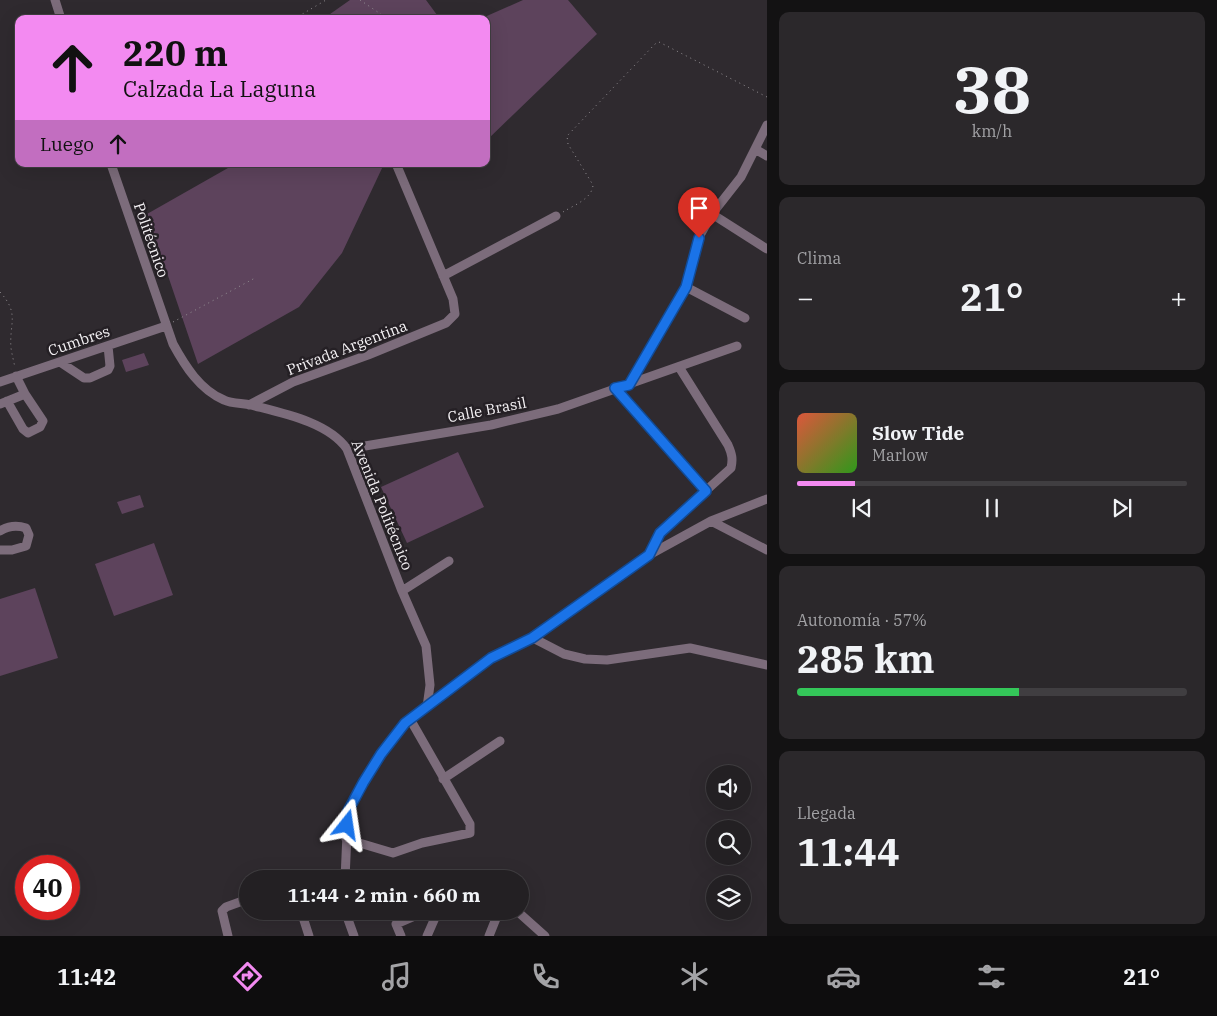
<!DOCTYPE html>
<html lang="es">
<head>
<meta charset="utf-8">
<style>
	:root { --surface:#232023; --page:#2b282b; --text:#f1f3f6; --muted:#a3a3a6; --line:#403e41; --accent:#f38af1 }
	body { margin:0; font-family:"IBM Plex Serif",serif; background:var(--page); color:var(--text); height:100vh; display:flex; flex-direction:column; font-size:19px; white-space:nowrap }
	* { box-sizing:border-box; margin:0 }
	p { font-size:16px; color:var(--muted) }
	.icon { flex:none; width:28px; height:28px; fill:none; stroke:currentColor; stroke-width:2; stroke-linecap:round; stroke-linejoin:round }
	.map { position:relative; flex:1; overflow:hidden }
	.details { display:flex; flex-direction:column; gap:12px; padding:12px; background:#131213; width:450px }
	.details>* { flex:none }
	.top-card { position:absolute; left:15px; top:15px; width:475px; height:152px; border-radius:10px; box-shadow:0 5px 20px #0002,0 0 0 1px var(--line); background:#f38af1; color:#111; overflow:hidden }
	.controls { position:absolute; left:706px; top:765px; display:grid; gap:10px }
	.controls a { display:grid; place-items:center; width:45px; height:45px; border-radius:50%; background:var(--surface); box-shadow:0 5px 20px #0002,0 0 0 1px var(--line); font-size:25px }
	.speed { position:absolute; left:15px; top:855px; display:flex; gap:10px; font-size:25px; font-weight:700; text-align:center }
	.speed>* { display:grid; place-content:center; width:65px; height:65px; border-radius:50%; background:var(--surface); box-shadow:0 5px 20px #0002,0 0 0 1px var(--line); line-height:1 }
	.speed .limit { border:8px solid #d22; background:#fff; color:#111 }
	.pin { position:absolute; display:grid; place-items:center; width:42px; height:42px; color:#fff; margin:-51px -21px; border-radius:50% 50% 50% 0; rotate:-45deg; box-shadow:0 0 5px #0007 }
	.pin .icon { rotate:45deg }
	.me { position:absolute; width:55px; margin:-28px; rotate:15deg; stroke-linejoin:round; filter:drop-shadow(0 0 4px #0008) }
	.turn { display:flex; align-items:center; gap:18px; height:105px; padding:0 25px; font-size:22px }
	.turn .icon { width:65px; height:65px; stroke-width:2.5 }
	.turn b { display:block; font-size:35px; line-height:42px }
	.then { display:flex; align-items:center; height:48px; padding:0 25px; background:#0003; gap:10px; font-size:19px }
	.big { font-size:38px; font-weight:700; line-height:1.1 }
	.details .widget { flex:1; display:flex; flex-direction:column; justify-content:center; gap:8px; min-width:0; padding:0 18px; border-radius:10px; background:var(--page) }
	.details .dial { align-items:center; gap:0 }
	.dial b { font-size:65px; line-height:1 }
	.song { display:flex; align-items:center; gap:15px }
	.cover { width:60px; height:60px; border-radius:8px; background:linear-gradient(135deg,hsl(10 70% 55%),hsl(110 70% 35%)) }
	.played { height:5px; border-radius:2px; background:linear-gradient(90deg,var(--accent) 15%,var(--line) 15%) }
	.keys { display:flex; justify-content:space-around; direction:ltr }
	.heat { display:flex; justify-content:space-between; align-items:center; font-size:28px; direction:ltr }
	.charge { height:8px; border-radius:4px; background:linear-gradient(90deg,#34c759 57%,var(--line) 0) }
	.trip { position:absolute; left:239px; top:870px; width:290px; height:50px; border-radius:25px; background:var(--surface); box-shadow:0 5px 20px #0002,0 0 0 1px var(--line); font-weight:700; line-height:50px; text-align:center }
	.menu { display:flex; height:80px; justify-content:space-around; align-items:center; background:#0e0d0e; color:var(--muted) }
	.menu .icon { width:35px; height:35px }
	.menu .active { color:var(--accent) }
	.menu b { font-size:22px; color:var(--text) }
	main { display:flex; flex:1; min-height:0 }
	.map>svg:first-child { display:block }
	.green { fill:#5d435c }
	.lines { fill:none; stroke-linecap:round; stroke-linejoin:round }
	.path { stroke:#949094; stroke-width:1; stroke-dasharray:1 4; stroke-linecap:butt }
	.minor { stroke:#7c6c7b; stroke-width:9 }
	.route-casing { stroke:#114b97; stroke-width:12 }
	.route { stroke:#1a73e8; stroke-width:9 }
	.labels { text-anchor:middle; stroke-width:5; stroke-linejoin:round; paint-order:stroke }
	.street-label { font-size:15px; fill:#f5f2f5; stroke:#252025 }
</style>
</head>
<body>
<main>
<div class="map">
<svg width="767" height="936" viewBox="0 0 767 936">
	<rect width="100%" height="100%" fill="#2f2a2f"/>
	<path class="green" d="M350,0H426L440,19H323Z
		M523,0H568L597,34L486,141V19H480Z
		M235,164H384L342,253L299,307L198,364L147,214Z
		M144,353L149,365L126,372L122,360Z
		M458,452L484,507L407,543L381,487Z
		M140,495L144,507L122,514L117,502Z
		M154,543L173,595L114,616L95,564Z
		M35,588L58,658L0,676V599Z"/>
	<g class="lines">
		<path class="path" d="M360,0L388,19
			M294,19L326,0
			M563,212C574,205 592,199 593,185L568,144L567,136L655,44L659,42L767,97
			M0,292C20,314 9,323 11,348C12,355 14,362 15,368
			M173,322L255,278"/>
		<path class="minor" d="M55,0L61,19
			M755,149L767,156
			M111,164L173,344C185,366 200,390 224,400C232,404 242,403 251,405C282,413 328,422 347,449L402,591L426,646L430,685L427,707
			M712,214L767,249
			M443,276L556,216
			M686,287L745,318
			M60,362L84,378H90L108,370L110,366L108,346
			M0,382L166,326
			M629,385L686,287L699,237L712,214L741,177L767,125
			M615,387L706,491
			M7,401L23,429L28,433L40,427L43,421L25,394
			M0,404L25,394L16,376
			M249,405L293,382L368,355L446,323L455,314L453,299L397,166
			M347,449L491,425L558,409L737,346
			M711,521L767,550
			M0,531C8,526 17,525 26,528L29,535L26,546L12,550H0
			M649,555L659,533L731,468C733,459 732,454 728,445L679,367
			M402,591L449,561
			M533,638L564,654L585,659L607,660L690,648L767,665
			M443,779L500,741
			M346,839L393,853L422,843L470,833V824L410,719
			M345,879L348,811L381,753L405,723L491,658L533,638L649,555L711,521L767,499
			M301,911L309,936
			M345,911L354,936
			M517,911L545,936
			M228,936L222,911L226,907L248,899
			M401,936L396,924L426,911
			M427,936L438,911
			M489,936L499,911"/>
	</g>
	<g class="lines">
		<g class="route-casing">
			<path id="route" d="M347,825L348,811L363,783L381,754L405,723L491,658L532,638L649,555L660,533L706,491L615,388L629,385L686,287L699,238"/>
		</g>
		<use href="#route" class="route"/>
	</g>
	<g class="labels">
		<g class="street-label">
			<text transform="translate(151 240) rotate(71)" y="5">Politécnico</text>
			<text transform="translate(79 341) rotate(-19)" y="5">Cumbres</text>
			<text transform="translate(347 348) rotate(-21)" y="5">Privada Argentina</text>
			<text transform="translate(487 410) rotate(-11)" y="5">Calle Brasil</text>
			<text transform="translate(382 505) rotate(68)" y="5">Avenida Politécnico</text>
		</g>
	</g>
</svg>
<div class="controls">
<a><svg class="icon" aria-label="sound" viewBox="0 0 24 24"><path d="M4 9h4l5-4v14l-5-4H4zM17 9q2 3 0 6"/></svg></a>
<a><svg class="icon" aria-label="search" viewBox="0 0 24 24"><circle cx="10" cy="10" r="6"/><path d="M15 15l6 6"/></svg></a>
<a><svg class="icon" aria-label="layers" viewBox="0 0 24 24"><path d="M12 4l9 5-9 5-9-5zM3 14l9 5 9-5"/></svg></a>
</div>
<div class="speed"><div class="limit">40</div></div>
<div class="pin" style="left:699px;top:238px;background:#d93025"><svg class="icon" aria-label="arrive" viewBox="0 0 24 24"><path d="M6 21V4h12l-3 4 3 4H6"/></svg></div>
<svg class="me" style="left:347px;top:825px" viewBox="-20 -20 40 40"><path d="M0-17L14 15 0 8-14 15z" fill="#1a73e8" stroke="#fff" stroke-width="4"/></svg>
<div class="trip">11:44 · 2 min · 660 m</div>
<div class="top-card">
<div class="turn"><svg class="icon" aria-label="ahead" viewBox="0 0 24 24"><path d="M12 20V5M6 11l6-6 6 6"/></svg><div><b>220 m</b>Calzada La Laguna</div></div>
<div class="then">Luego<svg class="icon" aria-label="ahead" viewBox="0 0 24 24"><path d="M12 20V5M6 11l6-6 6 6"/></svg></div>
</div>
</div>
<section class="details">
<div class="widget dial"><b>38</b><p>km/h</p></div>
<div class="widget"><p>Clima</p>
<div class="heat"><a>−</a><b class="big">21°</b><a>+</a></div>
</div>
<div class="widget">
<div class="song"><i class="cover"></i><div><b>Slow Tide</b><p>Marlow</p></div></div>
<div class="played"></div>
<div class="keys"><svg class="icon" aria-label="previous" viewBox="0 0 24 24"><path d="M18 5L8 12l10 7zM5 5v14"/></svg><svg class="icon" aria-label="pause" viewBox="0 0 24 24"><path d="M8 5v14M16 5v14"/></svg><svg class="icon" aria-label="next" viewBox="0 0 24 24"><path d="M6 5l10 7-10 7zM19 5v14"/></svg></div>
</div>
<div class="widget"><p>Autonomía · 57%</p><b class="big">285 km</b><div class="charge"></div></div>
<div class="widget"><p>Llegada</p><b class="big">11:44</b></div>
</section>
</main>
<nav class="menu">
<b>11:42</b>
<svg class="icon active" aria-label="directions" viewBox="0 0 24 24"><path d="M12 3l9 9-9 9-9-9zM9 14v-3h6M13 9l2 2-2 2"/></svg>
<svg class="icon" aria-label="music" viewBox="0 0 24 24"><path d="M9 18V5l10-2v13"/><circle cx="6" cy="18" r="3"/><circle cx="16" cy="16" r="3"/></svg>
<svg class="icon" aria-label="phone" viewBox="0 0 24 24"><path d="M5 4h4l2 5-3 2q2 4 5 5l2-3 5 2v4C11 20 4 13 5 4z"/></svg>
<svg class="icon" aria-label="climate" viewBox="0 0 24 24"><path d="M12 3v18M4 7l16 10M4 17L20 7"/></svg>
<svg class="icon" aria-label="car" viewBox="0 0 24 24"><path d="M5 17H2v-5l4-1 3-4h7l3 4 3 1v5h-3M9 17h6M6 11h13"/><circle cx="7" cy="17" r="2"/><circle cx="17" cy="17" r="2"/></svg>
<svg class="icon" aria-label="filters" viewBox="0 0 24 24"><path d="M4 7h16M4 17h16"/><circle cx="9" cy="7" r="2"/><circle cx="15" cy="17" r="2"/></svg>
<b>21°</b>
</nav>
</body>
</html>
